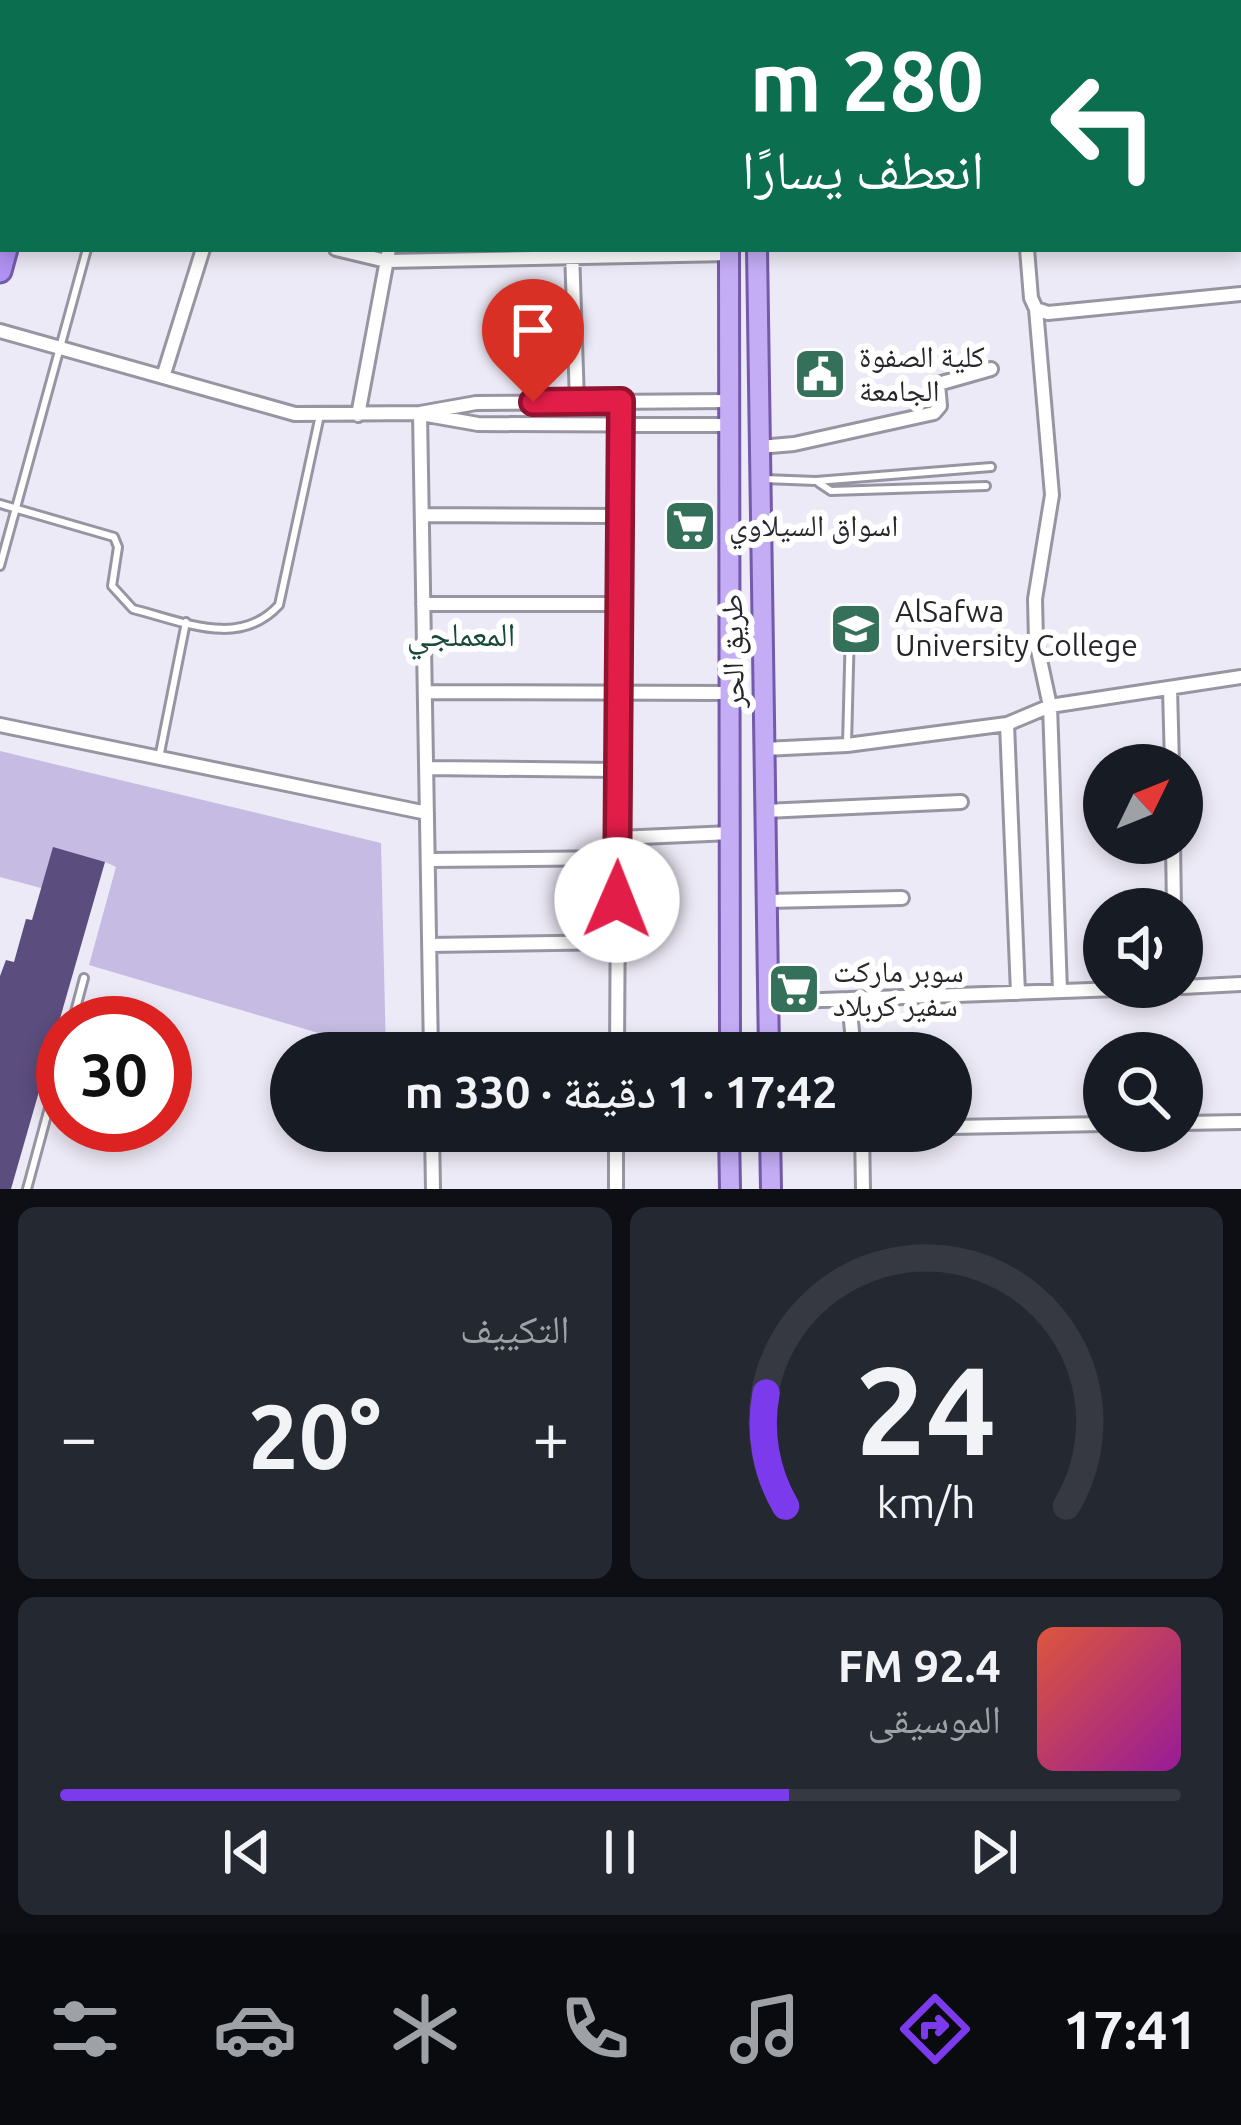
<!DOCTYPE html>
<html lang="ar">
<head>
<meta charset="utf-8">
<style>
	:root { --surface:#171b24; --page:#242831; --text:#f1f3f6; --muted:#9ea1a6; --line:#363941; --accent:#7c3aed }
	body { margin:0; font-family:Ubuntu,"Noto Naskh Arabic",sans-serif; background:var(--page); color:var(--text); direction:rtl; height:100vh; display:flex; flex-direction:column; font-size:45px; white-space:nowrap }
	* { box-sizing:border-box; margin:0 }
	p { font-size:39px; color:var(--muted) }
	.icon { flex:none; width:66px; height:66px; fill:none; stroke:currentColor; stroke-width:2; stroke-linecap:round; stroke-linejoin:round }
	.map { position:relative; height:1189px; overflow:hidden; direction:ltr }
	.sheet { display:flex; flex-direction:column; gap:18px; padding:18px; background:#0d0f14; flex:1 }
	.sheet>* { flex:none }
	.top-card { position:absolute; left:0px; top:0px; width:1242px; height:252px; box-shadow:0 6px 18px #0003; direction:rtl; background:#0b6e4f; color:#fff; overflow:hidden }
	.needle { width:78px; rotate:47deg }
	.fabs { position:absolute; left:1083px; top:744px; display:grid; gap:24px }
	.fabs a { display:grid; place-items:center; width:120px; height:120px; border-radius:50%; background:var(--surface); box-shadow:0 6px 18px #0003; font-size:60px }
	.speed { position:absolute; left:36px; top:996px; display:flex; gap:24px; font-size:60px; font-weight:700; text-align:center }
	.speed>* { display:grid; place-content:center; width:156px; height:156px; border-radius:50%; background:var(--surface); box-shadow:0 6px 18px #0003; line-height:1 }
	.speed .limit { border:18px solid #d22; background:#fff; color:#111 }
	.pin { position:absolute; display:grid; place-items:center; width:102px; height:102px; color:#fff; margin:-123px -51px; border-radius:50% 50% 50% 0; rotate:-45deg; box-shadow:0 0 12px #0007 }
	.pin .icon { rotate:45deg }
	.me { position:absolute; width:132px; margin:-66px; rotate:1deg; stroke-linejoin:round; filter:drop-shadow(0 0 9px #0008) }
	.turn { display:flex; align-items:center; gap:42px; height:252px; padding:0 60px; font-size:54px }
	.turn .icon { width:156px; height:156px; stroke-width:2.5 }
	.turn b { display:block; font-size:84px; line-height:102px }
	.big { font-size:90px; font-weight:600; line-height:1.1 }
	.sheet .tile { flex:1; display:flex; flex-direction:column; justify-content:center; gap:18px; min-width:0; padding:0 42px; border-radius:18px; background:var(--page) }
	.sheet .dial { align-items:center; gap:0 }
	.dial svg { height:312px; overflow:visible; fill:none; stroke:var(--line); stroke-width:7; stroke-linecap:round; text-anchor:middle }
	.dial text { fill:var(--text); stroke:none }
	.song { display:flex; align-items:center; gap:36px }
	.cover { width:144px; height:144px; border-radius:18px; background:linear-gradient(135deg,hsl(10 70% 55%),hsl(300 70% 35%)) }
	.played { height:12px; border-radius:6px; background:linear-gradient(90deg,var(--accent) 65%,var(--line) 65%) }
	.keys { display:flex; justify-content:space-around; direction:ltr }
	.heat { display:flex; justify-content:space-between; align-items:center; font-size:66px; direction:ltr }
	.sheet .tiles { flex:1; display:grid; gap:18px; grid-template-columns:1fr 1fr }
	.tile:last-child { grid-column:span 2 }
	.trip { position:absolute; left:270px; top:1032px; width:702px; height:120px; border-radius:60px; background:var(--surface); box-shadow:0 6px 18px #0003; font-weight:600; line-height:120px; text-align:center; direction:rtl }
	.tabs { display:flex; height:192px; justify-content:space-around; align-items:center; background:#090b0e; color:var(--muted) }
	.tabs .icon { width:84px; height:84px }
	.tabs .on { color:var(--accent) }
	.tabs b { font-size:54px; color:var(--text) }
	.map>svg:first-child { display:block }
	.green { fill:#c6bce3 }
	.building { fill:#5b4d7d }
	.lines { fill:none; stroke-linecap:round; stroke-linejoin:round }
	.service-casing { stroke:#9895a2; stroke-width:12 }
	.minor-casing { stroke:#9895a2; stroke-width:18 }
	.tertiary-casing { stroke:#9895a2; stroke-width:21 }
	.primary-casing { stroke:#745aaa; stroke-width:24 }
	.trunk-casing { stroke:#745aaa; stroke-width:27 }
	.service { stroke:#fff; stroke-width:6 }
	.minor { stroke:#fff; stroke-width:12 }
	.tertiary { stroke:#fff; stroke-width:15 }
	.primary { stroke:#c4adf5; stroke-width:18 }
	.trunk { stroke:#b092f2; stroke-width:21 }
	.route-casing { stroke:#92132f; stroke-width:30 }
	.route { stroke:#e11d48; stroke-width:21 }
	.labels { text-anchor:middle; stroke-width:12; stroke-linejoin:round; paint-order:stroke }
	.poi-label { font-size:30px; fill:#27262b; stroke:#fff; text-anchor:start }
	.street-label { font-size:30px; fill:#27262b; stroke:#fff }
	.neighbourhood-label { font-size:33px; fill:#194938; stroke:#fff }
</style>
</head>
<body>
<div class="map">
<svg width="1241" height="1189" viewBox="0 0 1241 1189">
	<rect width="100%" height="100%" fill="#edeaf7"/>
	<path class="green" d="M0,751L381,843L386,1053L89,965L116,867L105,862L41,888L0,877Z"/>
	<path class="building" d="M53,847L105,862L11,1189H0V976L6,960L14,962L26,919L32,920Z"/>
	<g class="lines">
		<g class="service-casing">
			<path id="service" d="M153,3L154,0
				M764,479L816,481L991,467
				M819,483L831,491L986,486
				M0,504L114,537L118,547L112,586L133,609C182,621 239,649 279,605L320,415
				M0,566L87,249
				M847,745L850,628
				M159,758L186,622
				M72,1023L84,978
				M27,1189L63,1056"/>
		</g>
		<g class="minor-casing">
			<path id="minor" d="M905,0L907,3
				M1113,0L1114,3
				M754,1L791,0
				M1239,18H1241
				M1239,141H1241
				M1239,185L1241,186
				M336,249L386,261L729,254
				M1027,249L1031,298L1036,309L1048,313L1241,294
				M572,250L577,402
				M1036,309L1052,495L1035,599L1036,641L1050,706L1060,991
				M0,331L295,414L420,413L476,403L730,401
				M163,377L203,249
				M420,413L431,1053
				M358,415L389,249
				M427,415L478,424L730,425
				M760,447L794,444L934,413L940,406L938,384L991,369
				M422,515L620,516
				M423,604H619
				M1170,688L1172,765
				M425,692L730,693
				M1007,724L1018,993
				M0,725L427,813
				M764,749L847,745L1007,724L1050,706L1241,677
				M426,768L618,770
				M765,811L961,802
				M618,838L731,833
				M1173,843L1174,909
				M428,860L618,858
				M767,901L902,898
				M429,945L617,942
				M1182,987L1241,984
				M849,999L854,1053
				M768,1002L1171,987
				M617,1053L621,401
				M1182,1123L1241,1122
				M951,1127L1104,1124
				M432,1131L433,1189
				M862,1131L863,1189
				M616,1189V1131"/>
		</g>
		<g class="tertiary-casing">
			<path id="tertiary" d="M280,0L291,3
				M560,0L571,3"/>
		</g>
		<g class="primary-casing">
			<path id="primary" d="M361,0L372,3
				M489,0L500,3
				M726,0V3
				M754,0V3
				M315,3L316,0
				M729,249L730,1053
				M757,249L769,1053
				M729,1131L730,1189
				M770,1131L771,1189"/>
		</g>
		<g class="trunk-casing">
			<path id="trunk" d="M45,3L46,0
				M74,3L75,0
				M0,166L3,155
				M0,271L6,249"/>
		</g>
		<use href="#service" class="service"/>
		<use href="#minor" class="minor"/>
		<use href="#tertiary" class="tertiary"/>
		<use href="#primary" class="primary"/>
		<use href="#trunk" class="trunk"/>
	</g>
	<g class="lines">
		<g class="route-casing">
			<path id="route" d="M533,402L621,401L617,900"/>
		</g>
		<use href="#route" class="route"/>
	</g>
	<defs>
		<g id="civic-square" transform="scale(2.7)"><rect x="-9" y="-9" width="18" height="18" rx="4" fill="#35705a" stroke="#fff"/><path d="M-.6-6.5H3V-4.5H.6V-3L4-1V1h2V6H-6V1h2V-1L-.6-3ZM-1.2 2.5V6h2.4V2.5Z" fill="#fff"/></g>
		<g id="supermarket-square" transform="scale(2.7)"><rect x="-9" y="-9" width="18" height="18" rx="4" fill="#35705a" stroke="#fff"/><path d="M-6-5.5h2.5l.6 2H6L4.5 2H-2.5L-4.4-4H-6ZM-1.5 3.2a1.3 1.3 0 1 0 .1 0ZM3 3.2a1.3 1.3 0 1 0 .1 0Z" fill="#fff"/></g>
		<g id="university-square" transform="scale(2.7)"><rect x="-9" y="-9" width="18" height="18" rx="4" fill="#35705a" stroke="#fff"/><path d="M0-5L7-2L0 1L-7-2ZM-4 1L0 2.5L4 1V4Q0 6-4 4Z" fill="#fff"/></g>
	</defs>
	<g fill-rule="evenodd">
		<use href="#civic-square" x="820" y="374"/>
		<use href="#supermarket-square" x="690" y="526"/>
		<use href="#university-square" x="856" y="629"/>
		<use href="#supermarket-square" x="794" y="989"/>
	</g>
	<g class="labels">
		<g class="poi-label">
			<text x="859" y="367">كلية الصفوة<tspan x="859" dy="34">الجامعة</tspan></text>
			<text x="729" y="536">اسواق السيلاوي</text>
			<text x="895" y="622">AlSafwa<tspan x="895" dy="34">University College</tspan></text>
			<text x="833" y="982">سوبر ماركت<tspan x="833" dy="34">سفير كربلاد</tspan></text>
		</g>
		<g class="street-label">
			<text transform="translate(733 651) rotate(-91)" y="10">طريق الحر</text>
		</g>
		<g class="neighbourhood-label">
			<text x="461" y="646">المعملجي</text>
		</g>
	</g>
</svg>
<div class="fabs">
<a><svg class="needle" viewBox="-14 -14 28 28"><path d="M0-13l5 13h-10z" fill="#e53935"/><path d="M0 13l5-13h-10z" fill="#9ea1a6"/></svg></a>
<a><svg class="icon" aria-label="sound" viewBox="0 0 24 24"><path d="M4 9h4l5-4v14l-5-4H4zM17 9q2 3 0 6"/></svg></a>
<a><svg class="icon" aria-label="search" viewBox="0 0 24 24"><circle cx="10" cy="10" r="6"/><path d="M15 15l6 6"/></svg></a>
</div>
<div class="speed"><div class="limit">30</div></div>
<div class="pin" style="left:533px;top:402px;background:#d93025"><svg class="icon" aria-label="arrive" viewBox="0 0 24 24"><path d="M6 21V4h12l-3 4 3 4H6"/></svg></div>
<svg class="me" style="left:617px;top:900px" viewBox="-20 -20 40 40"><circle r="19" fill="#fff"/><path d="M0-13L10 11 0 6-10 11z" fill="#e11d48"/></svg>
<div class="trip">17:42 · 1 دقيقة · 330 m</div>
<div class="top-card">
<div class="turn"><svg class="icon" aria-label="left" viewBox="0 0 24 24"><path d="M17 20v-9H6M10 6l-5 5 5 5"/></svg><div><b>280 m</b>انعطف يسارًا</div></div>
</div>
</div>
<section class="sheet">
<div class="tiles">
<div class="tile dial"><svg viewBox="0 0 100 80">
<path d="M14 69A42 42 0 1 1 86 69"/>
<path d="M14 69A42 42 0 0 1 9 40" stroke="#7c3aed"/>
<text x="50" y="56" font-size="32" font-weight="700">24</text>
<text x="50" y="72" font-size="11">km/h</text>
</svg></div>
<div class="tile"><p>التكييف</p>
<div class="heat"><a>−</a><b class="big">20°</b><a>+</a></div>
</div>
<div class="tile">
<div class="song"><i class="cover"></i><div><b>92.4 FM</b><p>الموسيقى</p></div></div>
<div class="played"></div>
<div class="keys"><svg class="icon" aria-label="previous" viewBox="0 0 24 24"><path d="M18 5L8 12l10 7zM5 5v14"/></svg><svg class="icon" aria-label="pause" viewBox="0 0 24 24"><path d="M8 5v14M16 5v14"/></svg><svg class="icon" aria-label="next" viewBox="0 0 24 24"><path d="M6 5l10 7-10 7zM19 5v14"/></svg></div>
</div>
</div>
</section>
<nav class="tabs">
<b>17:41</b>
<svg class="icon on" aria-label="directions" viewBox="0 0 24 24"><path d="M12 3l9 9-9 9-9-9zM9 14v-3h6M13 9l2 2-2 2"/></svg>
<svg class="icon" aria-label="music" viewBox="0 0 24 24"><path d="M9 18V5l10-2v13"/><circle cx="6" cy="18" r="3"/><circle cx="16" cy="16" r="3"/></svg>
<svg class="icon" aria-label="phone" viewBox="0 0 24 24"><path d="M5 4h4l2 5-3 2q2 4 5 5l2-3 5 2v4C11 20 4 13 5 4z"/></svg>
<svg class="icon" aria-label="climate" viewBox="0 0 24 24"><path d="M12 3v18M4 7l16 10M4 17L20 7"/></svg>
<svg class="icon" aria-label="car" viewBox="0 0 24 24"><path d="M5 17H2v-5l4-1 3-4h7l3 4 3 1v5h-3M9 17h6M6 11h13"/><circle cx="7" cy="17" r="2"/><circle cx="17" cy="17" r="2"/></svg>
<svg class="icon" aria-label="filters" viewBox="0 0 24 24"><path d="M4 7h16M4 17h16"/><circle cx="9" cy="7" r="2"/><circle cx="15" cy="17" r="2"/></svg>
</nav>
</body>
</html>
